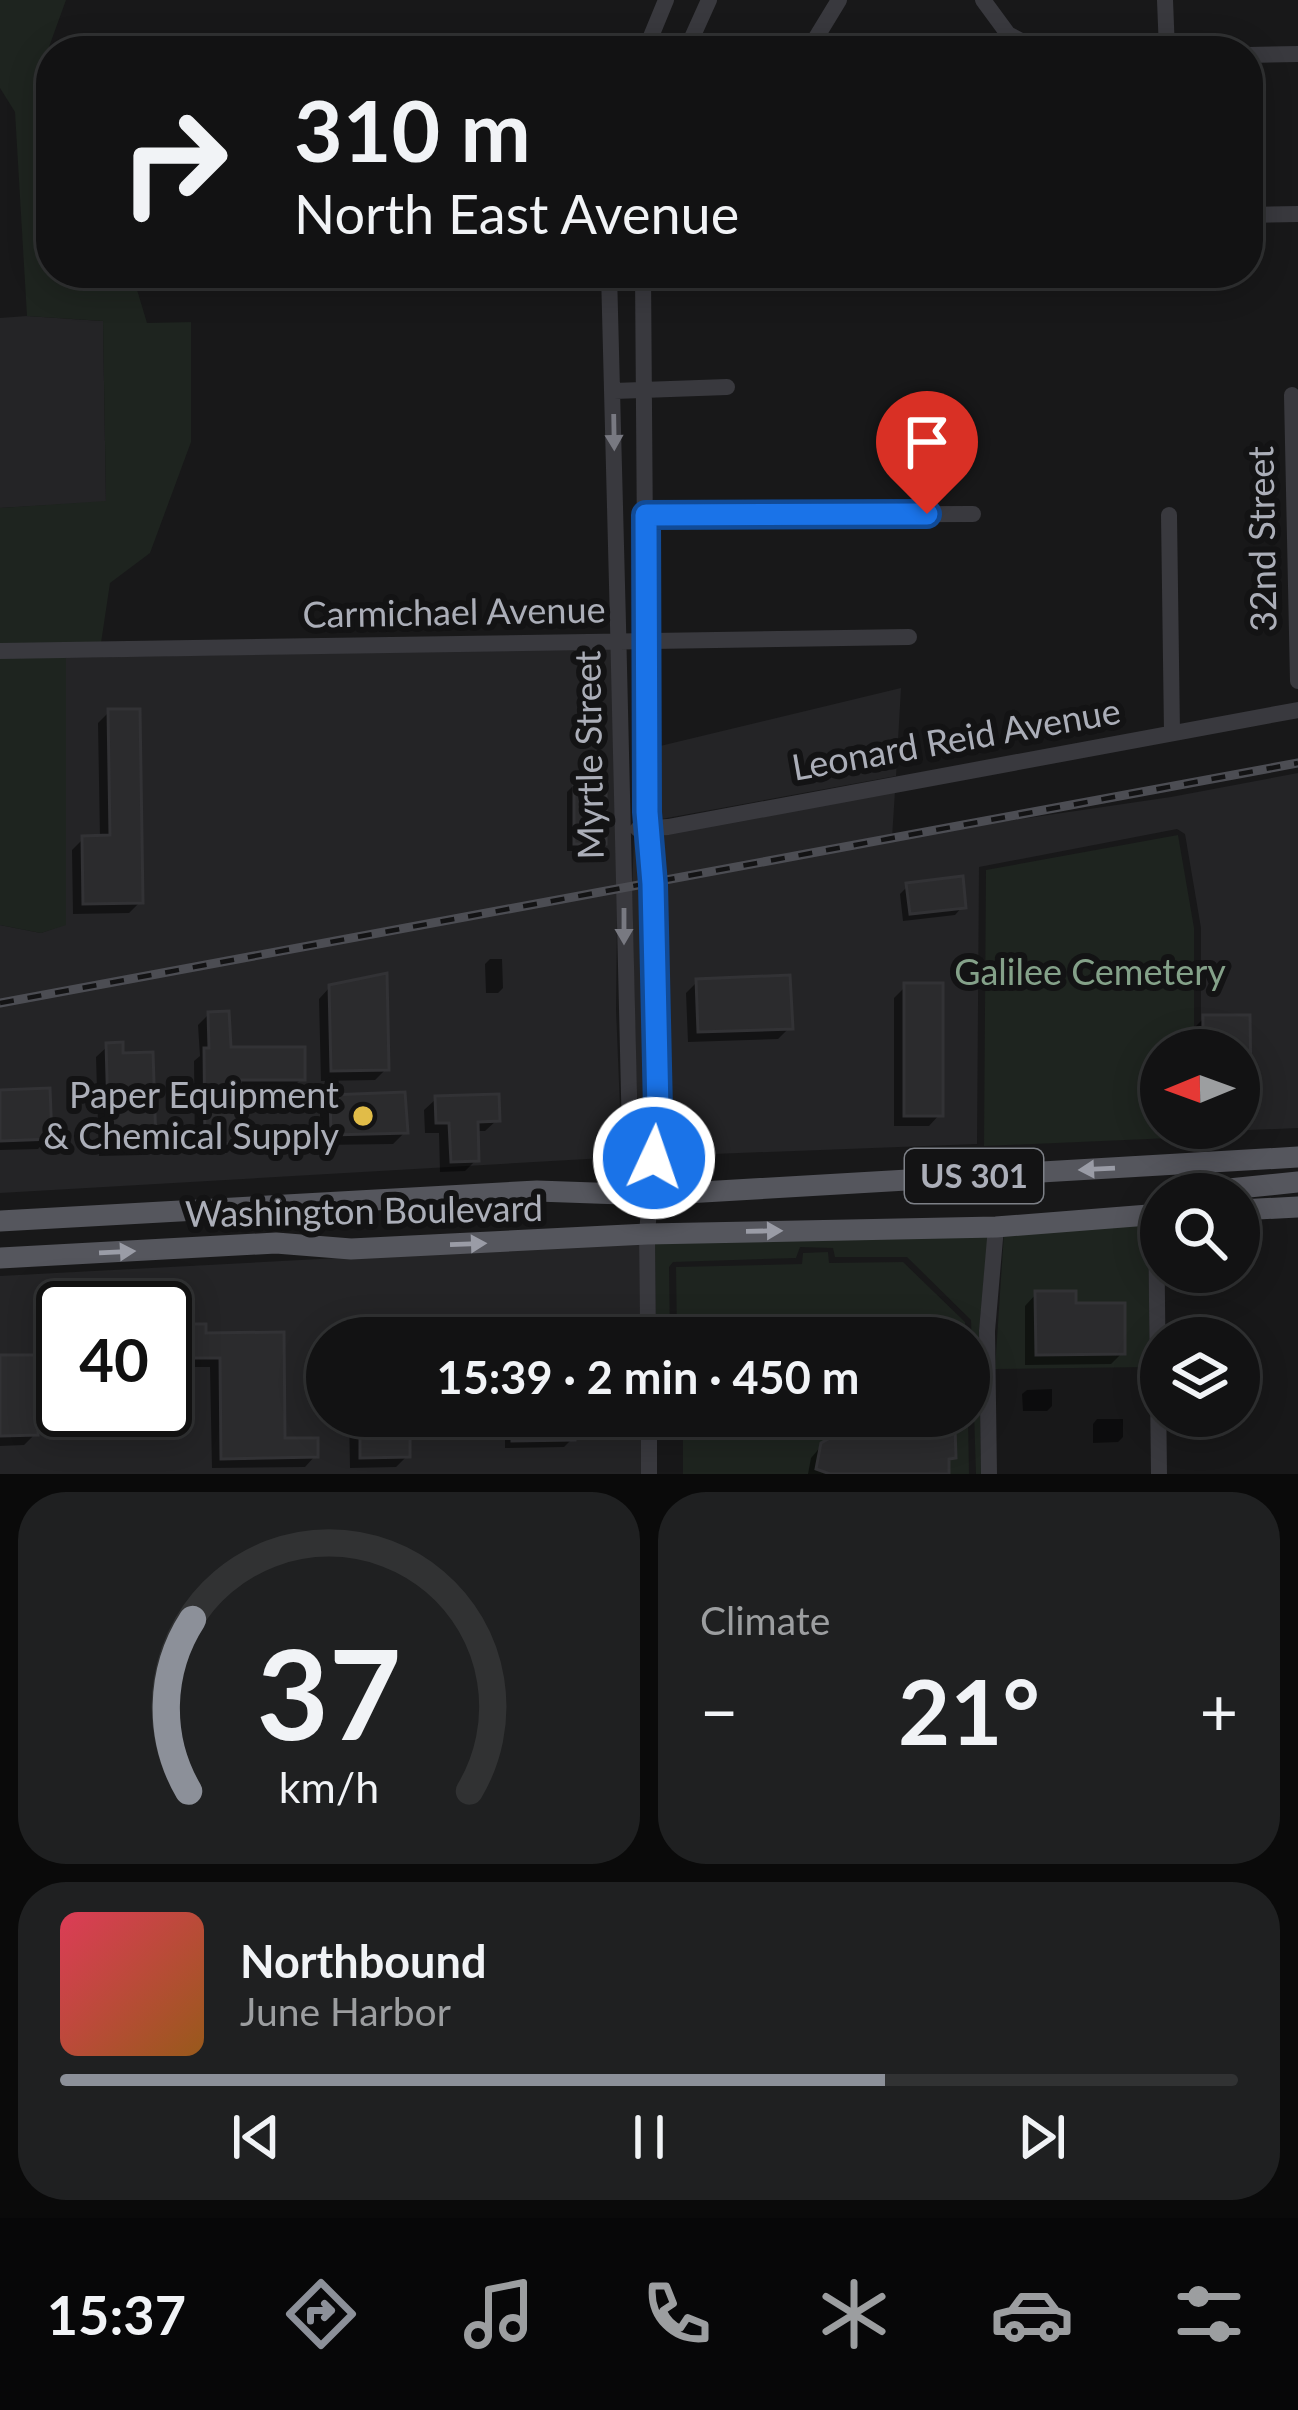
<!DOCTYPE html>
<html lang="en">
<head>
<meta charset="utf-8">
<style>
	:root { --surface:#121213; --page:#1f2021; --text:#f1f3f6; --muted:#9c9ea0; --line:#313233; --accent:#8c9099 }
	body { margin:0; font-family:Lato,sans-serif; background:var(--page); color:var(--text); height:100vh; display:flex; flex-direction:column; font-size:45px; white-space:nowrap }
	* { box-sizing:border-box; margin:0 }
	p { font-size:39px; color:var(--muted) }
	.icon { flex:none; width:66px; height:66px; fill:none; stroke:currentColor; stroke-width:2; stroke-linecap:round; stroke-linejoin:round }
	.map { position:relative; height:1474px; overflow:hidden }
	.panel { display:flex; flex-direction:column; gap:18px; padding:18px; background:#0a0a0a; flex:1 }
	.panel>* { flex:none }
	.banner { position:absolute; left:36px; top:36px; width:1227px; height:252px; border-radius:48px; box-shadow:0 6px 30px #0003,0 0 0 3px var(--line); background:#121213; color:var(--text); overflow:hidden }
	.needle { width:78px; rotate:269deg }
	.fabs { position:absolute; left:1140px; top:1029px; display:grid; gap:24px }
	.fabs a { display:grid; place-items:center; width:120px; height:120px; border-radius:50%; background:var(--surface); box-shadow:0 6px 30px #0003,0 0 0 3px var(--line); font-size:60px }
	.speed { position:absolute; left:36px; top:1281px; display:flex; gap:24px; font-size:60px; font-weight:700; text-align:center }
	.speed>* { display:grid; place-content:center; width:156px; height:156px; border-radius:50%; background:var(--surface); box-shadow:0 6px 30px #0003,0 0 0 3px var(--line); line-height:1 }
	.speed .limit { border:6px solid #111; border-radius:18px; background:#fff; color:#111 }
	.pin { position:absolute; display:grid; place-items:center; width:102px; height:102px; color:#fff; margin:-123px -51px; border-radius:50% 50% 50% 0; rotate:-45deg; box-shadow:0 0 12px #0007 }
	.pin .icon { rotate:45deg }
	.me { position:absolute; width:132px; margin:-66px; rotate:3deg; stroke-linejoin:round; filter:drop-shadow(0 0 9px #0008) }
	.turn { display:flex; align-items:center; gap:42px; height:252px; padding:0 60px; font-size:54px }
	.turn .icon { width:156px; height:156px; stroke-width:2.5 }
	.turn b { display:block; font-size:84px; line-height:102px }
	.big { font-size:90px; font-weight:700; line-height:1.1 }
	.panel .tile { flex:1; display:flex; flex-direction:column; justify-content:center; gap:18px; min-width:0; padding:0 42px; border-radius:48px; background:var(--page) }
	.panel .dial { align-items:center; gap:0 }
	.dial svg { height:312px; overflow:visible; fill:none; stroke:var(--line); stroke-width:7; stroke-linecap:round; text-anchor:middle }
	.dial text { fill:var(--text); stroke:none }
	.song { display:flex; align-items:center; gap:36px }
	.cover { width:144px; height:144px; border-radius:18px; background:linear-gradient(135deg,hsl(350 70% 55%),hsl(30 70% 35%)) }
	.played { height:12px; border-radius:6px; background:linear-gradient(90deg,var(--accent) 70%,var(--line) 70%) }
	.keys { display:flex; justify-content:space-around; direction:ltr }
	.heat { display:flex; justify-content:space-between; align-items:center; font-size:66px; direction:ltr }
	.panel .tiles { flex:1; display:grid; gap:18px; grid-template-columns:1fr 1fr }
	.tile:last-child { grid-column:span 2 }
	.trip { position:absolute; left:306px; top:1317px; width:684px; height:120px; border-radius:60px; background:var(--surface); box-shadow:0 6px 30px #0003,0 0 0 3px var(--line); font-weight:700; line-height:120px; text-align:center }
	.tab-bar { display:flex; height:192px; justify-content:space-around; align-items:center; background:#070708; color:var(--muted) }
	.tab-bar .icon { width:84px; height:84px }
	.tab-bar .current { color:var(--accent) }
	.tab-bar b { font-size:54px; color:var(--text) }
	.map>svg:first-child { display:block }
	.built { fill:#242426; fill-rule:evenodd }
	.green { fill:#1e241f }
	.shadow { fill:#0007 }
	.building { fill:#2b2b2d; stroke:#323235; stroke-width:3 }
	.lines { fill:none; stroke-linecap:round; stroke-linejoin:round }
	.minor { stroke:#39393e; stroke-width:16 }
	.major { stroke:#55565d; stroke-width:21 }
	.rail-casing { stroke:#4c4d53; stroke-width:9 }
	.rail { stroke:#131314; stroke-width:4.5; stroke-dasharray:14; stroke-linecap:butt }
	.oneway { fill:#787981 }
	.oneway2 { fill:#9a9ca6 }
	.route-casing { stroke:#114b97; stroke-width:30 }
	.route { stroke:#1a73e8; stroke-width:21 }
	.poi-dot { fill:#e1bc48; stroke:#131314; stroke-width:4.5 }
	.labels { text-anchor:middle; stroke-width:12; stroke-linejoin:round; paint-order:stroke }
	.shield { fill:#131314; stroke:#7d8087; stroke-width:3 }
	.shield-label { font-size:33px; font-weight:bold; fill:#abaeb8 }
	.street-label { font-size:36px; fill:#abaeb8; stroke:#131314 }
	.park-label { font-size:36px; fill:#84a189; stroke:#131314 }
	.poi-label { font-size:36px; fill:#abaeb8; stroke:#131314; text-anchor:end }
</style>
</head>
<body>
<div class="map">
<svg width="1298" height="1474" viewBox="0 0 1298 1474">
	<rect width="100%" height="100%" fill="#181819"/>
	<path class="built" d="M27,316L103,321L106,502L0,508V318Z
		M613,648L618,832L616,1009L622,1157L0,1193V925L41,933L66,924V658Z
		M901,688L896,776L656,820V747Z
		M1298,773V1128L1201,1132V1128H1239V1050H1201V928L1185,834L1177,829L979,867L977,1144L662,1156L665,1110L657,834L895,791L892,838L1171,797Z
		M641,836L649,1110L646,1156H638L632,891L634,837Z
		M639,1242L640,1338H327V1416H641V1474H0V1276ZM63,1308H165V1410H63Z"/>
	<path class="green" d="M0,0H66L45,58L51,75V273H132L147,323L191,322V442L150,553L110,583L101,643L0,644V508L106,501L103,321L27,316L15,112L0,88Z
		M576,39V51H424V43Z
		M0,658H66V925L41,933L0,925Z
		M1178,835L1194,928V1050H1161V1128H1194V1137L984,1146L986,870Z
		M1148,1222L1150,1367L995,1369L1004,1233Z
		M988,1234L979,1332L981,1474H976L971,1320L907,1257H835L833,1248L800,1247L796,1258L673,1262L669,1267L670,1338H656L655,1241Z
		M828,1252L829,1263L903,1262L965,1322L966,1338H677L676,1267L802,1264L803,1253Z
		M678,1416H968L969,1474H683V1435H678Z"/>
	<path class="shadow" d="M109,712L140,902L129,913L73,914L72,850L83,839H100L98,723Z
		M575,784L603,843L594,851H567V792Z
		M908,886L963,906L955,915L903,921L900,894Z
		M490,959H502L503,988L498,993H486L485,964Z
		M697,982L790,1027L778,1039L688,1042L686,993Z
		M906,986L940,1114L929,1126H894V998Z
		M330,987L386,1069L375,1080L321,1081L319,999Z
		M209,1014L228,1050L302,1078L291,1089L237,1090L238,1142L227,1153H195L194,1061L200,1056L198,1025Z
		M1204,1018H1247L1248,1087L1239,1096V1050H1193V1029Z
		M108,1046L153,1144L142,1155L99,1156L96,1057Z
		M0,1093L49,1137L38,1149L0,1150Z
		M331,1098L405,1132L393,1144L320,1145V1109Z
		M436,1099L497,1120L485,1131H475L476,1160L465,1171L440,1172L439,1133H425L424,1110Z
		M1036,1294L1073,1306L1122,1353L1111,1364L1025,1365V1306Z
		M165,1326L203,1336L281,1335L282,1441L315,1456L305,1467L212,1468L210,1367H186L177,1376L165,1377Z
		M443,1332H484V1338H437Z
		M361,1334H405L406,1338H357Z
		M0,1358L35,1434L24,1445L0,1446Z
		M1052,1389V1406L1047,1411H1023L1022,1394L1027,1390Z
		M349,1416H407V1456L396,1467L350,1468Z
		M505,1416H571L572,1439L564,1447L505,1448Z
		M710,1416H732L726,1426L709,1421Z
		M1097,1419H1123V1437L1118,1442L1093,1443V1424Z
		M841,1423L873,1430L879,1424L923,1430L953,1457L946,1464V1474H808L811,1458Z"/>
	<path class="building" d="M108,709H140L143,903L83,904L82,836L110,835Z
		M574,781H606V844H574Z
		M963,876L966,908L910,914L906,883Z
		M387,973L389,1070L331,1071L329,985Z
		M790,975L793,1029L698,1032L696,979Z
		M904,983H943V1116H904Z
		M229,1011L231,1047H305V1080H240L241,1143L205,1144L204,1048H209L208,1012Z
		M1203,1015H1250L1251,1088H1239V1050H1203Z
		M123,1042V1053L153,1052L156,1145L109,1146L106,1043Z
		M50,1088L52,1139L0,1141V1090Z
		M405,1092L408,1133L331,1135L330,1095Z
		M499,1094L500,1121L478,1122L479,1161L451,1162L449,1123H436L435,1096Z
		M1035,1291H1076V1303H1125V1354L1036,1355Z
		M590,1323L591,1338H509V1325Z
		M165,1324H206V1333L284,1332L285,1438H318V1457L221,1459L220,1358H191V1367H165Z
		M0,1355H36L38,1435L0,1436Z
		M360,1416H410V1457L360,1458Z
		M512,1416H574L575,1440L512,1441Z
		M926,1417V1427H955L956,1458L949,1459V1474H830L816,1469L821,1443L837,1434L840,1420L877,1428L878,1421Z"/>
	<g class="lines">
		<path class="minor" d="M983,0L1008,34L1040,51
			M1165,0L1167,51
			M645,51L666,0
			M686,51L709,0
			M808,51L839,0
			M995,51L1008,34
			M1248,55L1298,54
			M1248,215L1298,214
			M609,273C616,575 626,877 631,1179L638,1204
			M643,273L647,811L653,884L657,1110L647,1234L648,1338
			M614,391L727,387
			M1292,395L1298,681
			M646,515L973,514
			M1169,515L1172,733
			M0,651L909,637
			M638,829L668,827L1298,710
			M1156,1215L1159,1474
			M649,1416V1474
			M989,1474L987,1331L996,1227"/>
		<path class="major" d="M1180,1194L1298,1182
			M1239,1210L1298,1207
			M0,1221L537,1191L651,1195L1298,1157
			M0,1258L276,1243L351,1249L647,1234L996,1227L1161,1214"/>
		<g class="rail-casing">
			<path id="rail" d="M0,1003L1298,763"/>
		</g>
		<use href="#rail" class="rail"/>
	</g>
	<defs><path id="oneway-solid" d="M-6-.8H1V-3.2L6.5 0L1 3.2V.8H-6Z" transform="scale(3)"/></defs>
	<g class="oneway">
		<use href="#oneway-solid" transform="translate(614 432) rotate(89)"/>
		<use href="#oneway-solid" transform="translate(624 926) rotate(90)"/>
	</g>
	<g class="oneway2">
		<use href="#oneway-solid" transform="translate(1097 1169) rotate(177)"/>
		<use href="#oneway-solid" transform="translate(764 1231) rotate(-1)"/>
		<use href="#oneway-solid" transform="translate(468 1244) rotate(-2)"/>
		<use href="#oneway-solid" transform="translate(117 1252) rotate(-3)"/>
	</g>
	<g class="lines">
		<g class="route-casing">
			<path id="route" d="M654,1158L658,1110L653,884L647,812L646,515L927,514"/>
		</g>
		<use href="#route" class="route"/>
	</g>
	<circle class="poi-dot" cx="363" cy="1116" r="12"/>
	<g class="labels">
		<rect class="shield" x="905" y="1149" width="138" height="54" rx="9"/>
		<g class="shield-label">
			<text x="974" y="1188">US 301</text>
		</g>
		<g class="street-label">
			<text transform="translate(1262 539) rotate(-91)" y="13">32nd Street</text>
			<text transform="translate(454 612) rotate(-1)" y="13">Carmichael Avenue</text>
			<text transform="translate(956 739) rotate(-10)" y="13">Leonard Reid Avenue</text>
			<text transform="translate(589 755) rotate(-91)" y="13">Myrtle Street</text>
			<text transform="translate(364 1211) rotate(-1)" y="13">Washington Boulevard</text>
		</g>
		<g class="park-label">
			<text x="1090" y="985">Galilee Cemetery</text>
		</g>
		<g class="poi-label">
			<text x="339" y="1108">Paper Equipment<tspan x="339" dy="41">&amp; Chemical Supply</tspan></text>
		</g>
	</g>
</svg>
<div class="fabs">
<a><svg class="needle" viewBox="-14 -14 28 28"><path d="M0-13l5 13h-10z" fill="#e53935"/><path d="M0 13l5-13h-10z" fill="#9c9ea0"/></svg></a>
<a><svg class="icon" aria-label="search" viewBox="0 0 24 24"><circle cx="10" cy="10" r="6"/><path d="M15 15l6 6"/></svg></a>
<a><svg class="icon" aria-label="layers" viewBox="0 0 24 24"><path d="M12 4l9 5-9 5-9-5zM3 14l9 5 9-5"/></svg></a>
</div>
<div class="speed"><div class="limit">40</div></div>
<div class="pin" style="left:927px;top:514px;background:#d93025"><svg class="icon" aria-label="arrive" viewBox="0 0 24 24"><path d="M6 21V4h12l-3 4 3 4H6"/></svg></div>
<svg class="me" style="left:654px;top:1158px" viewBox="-20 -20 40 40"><circle r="17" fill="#1a73e8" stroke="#fff" stroke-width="3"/><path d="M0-11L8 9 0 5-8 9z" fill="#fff"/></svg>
<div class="trip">15:39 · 2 min · 450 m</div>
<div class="banner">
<div class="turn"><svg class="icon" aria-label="right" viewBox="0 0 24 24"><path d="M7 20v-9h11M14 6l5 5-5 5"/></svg><div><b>310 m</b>North East Avenue</div></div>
</div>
</div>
<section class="panel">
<div class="tiles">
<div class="tile dial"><svg viewBox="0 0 100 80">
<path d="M14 69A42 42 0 1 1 86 69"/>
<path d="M14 69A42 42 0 0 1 15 25" stroke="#8c9099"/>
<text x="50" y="56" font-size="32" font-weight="700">37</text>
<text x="50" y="72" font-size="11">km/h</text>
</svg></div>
<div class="tile"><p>Climate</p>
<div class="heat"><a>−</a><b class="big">21°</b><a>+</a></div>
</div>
<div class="tile">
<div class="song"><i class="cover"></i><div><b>Northbound</b><p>June Harbor</p></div></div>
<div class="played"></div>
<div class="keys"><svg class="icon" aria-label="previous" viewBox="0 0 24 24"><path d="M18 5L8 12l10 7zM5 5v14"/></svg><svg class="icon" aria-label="pause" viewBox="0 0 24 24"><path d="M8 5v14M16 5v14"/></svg><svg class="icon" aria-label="next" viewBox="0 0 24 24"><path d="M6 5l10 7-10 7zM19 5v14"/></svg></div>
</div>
</div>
</section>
<nav class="tab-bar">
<b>15:37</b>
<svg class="icon current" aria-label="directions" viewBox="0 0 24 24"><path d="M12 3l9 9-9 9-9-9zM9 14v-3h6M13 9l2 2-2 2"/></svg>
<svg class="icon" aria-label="music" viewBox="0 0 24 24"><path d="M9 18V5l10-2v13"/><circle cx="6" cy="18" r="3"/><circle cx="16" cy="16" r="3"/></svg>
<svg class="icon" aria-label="phone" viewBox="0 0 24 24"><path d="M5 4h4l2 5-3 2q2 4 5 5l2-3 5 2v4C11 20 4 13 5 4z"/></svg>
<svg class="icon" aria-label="climate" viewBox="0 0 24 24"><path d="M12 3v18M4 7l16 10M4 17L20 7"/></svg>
<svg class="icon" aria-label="car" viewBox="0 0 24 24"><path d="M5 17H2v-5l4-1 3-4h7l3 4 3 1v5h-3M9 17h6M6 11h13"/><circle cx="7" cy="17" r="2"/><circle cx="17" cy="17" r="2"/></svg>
<svg class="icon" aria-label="filters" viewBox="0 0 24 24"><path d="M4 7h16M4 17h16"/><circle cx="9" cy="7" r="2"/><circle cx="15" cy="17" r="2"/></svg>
</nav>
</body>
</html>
